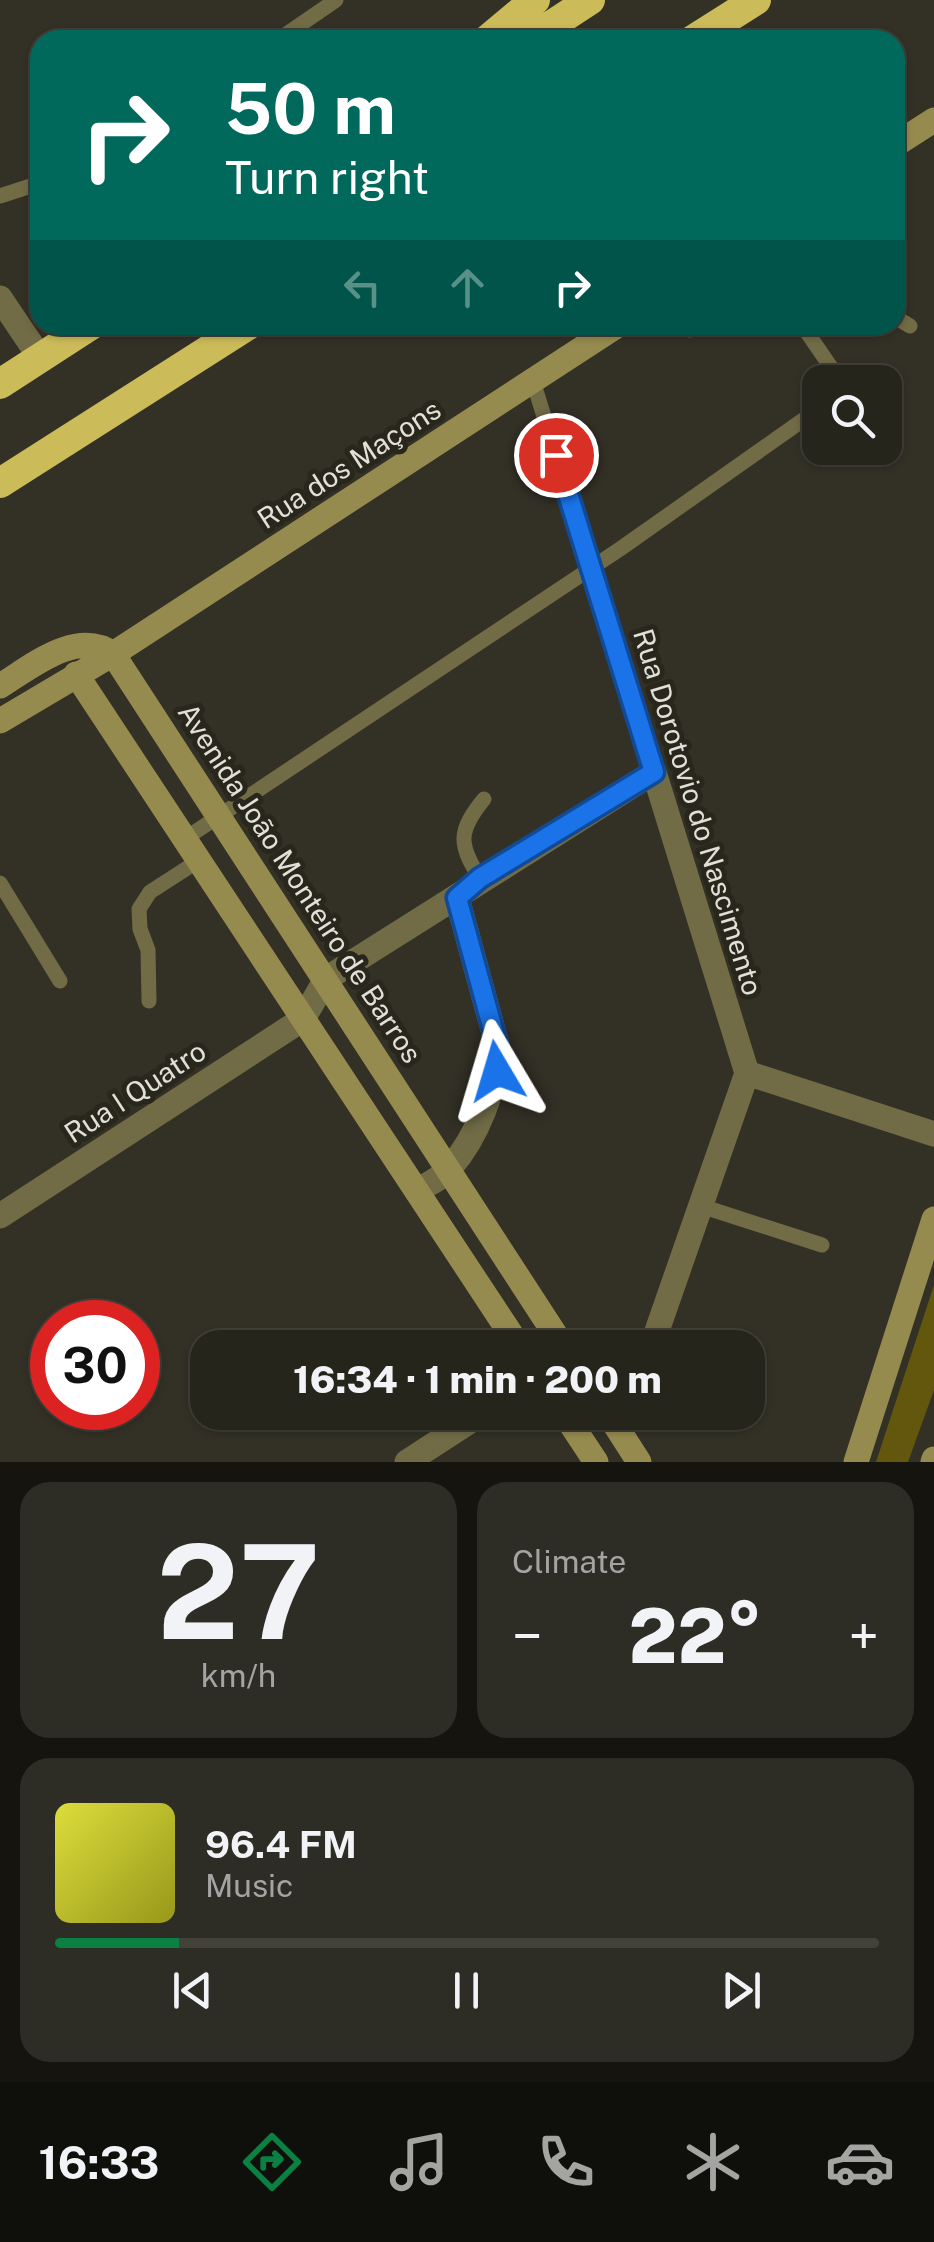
<!DOCTYPE html>
<html lang="en">
<head>
<meta charset="utf-8">
<style>
	:root { --surface:#26251c; --page:#2e2d25; --text:#f1f3f6; --muted:#a4a5a3; --line:#42423b; --accent:#0b8043 }
	body { margin:0; font-family:"Public Sans",sans-serif; background:var(--page); color:var(--text); height:100vh; display:flex; flex-direction:column; font-size:38px; white-space:nowrap }
	* { box-sizing:border-box; margin:0 }
	p { font-size:32px; color:var(--muted) }
	.icon { flex:none; width:55px; height:55px; fill:none; stroke:currentColor; stroke-width:2; stroke-linecap:round; stroke-linejoin:round }
	.map { position:relative; height:1462px; overflow:hidden }
	.drawer { display:flex; flex-direction:column; gap:20px; padding:20px; background:#15140f; flex:1 }
	.drawer>* { flex:none }
	.guide { position:absolute; left:30px; top:30px; width:875px; height:305px; border-radius:30px; box-shadow:0 2px 8px #0004,0 0 0 2px var(--line); background:#00695c; color:#fff; overflow:hidden }
	.fabs { position:absolute; left:802px; top:365px; display:grid; gap:20px }
	.fabs a { display:grid; place-items:center; width:100px; height:100px; border-radius:20px; background:var(--surface); box-shadow:0 2px 8px #0004,0 0 0 2px var(--line); font-size:50px }
	.speed { position:absolute; left:30px; top:1300px; display:flex; gap:20px; font-size:50px; font-weight:700; text-align:center }
	.speed>* { display:grid; place-content:center; width:130px; height:130px; border-radius:50%; background:var(--surface); box-shadow:0 2px 8px #0004,0 0 0 2px var(--line); line-height:1 }
	.speed .limit { border:15px solid #d22; background:#fff; color:#111 }
	.pin { position:absolute; display:grid; place-items:center; width:85px; height:85px; color:#fff; margin:-42px; border:5px solid #fff; border-radius:50%; box-shadow:0 2px 10px #0007 }
	.me { position:absolute; width:110px; margin:-55px; rotate:353deg; stroke-linejoin:round; filter:drop-shadow(0 0 8px #0008) }
	.turn { display:flex; align-items:center; gap:35px; height:210px; padding:0 30px; font-size:45px }
	.turn .icon { width:130px; height:130px; stroke-width:2.5 }
	.turn b { display:block; font-size:70px; line-height:85px }
	.lanes { display:flex; align-items:center; height:95px; padding:0 30px; background:#0003; justify-content:center; gap:50px; direction:ltr }
	.lanes .off { opacity:.35 }
	.big { font-size:75px; font-weight:800; line-height:1.1 }
	.drawer .card { flex:1; display:flex; flex-direction:column; justify-content:center; gap:15px; min-width:0; padding:0 35px; border-radius:30px; background:var(--page) }
	.drawer .dial { align-items:center; gap:0 }
	.dial b { font-size:130px; line-height:1 }
	.song { display:flex; align-items:center; gap:30px }
	.cover { width:120px; height:120px; border-radius:15px; background:linear-gradient(135deg,hsl(60 70% 55%),hsl(60 70% 35%)) }
	.played { height:10px; border-radius:5px; background:linear-gradient(90deg,var(--accent) 15%,var(--line) 15%) }
	.keys { display:flex; justify-content:space-around; direction:ltr }
	.heat { display:flex; justify-content:space-between; align-items:center; font-size:55px; direction:ltr }
	.drawer .tiles { flex:1; display:grid; gap:20px; grid-template-columns:1fr 1fr }
	.card:last-child { grid-column:span 2 }
	.trip { position:absolute; left:190px; top:1330px; width:575px; height:100px; border-radius:30px; background:var(--surface); box-shadow:0 2px 8px #0004,0 0 0 2px var(--line); font-weight:800; line-height:100px; text-align:center }
	.dock { display:flex; height:160px; justify-content:space-around; align-items:center; background:#0f0f0b; color:var(--muted) }
	.dock .icon { width:70px; height:70px }
	.dock .active { color:var(--accent) }
	.dock b { font-size:45px; color:var(--text) }
	.map>svg:first-child { display:block }
	.green { fill:#63570d }
	.lines { fill:none; stroke-linecap:round; stroke-linejoin:round }
	.lane { stroke:#716b46; stroke-width:15 }
	.street { stroke:#716b46; stroke-width:25 }
	.secondary { stroke:#968b4f; stroke-width:25 }
	.highway { stroke:#cbbb59; stroke-width:30 }
	.route-casing { stroke:#114b97; stroke-width:25 }
	.route { stroke:#1a73e8; stroke-width:18 }
	.labels { text-anchor:middle; stroke-width:10; stroke-linejoin:round; paint-order:stroke }
	.street-label { font-size:28px; fill:#e1e0d9; stroke:#29271c }
</style>
</head>
<body>
<div class="map">
<svg width="934" height="1462" viewBox="0 0 934 1462">
	<rect width="100%" height="100%" fill="#333126"/>
	<path class="green" d="M934,1285V1390L908,1462H876Z"/>
	<g class="lines">
		<path class="lane" d="M278,40L336,0
			M0,196L40,183
			M895,317L910,326
			M681,325L690,330L705,325
			M802,325L837,376L835,382
			M533,381L654,772
			M183,840L620,549L820,408
			M480,878C458,844 458,831 484,799
			M0,883L60,981
			M149,1001L148,950L140,929L139,909L150,892L198,861
			M701,1206L822,1245"/>
		<path class="street" d="M0,298L41,359
			M417,1191C427,1184 443,1178 450,1168C477,1137 496,1089 498,1048L457,898
			M0,1216L303,1019L326,979L654,772L747,1073L934,1134
			M651,1348L747,1073
			M407,1462L484,1412"/>
		<path class="secondary" d="M895,145L934,120
			M76,674L520,1348
			M0,686C31,667 77,628 113,654L564,1348
			M0,721L113,654L618,325
			M563,1412L596,1462
			M607,1412L639,1462
			M856,1462L934,1219
			M933,1462L934,1459"/>
		<path class="highway" d="M487,40L535,0
			M529,40L590,0
			M693,40L756,0
			M0,384L91,325
			M0,483L248,325"/>
	</g>
	<g class="lines">
		<g class="route-casing">
			<path id="route" d="M497,1071L498,1048L457,898L480,878L654,772L556,455"/>
		</g>
		<use href="#route" class="route"/>
	</g>
	<g class="labels">
		<g class="street-label">
			<text transform="translate(349 464) rotate(-33)" y="10">Rua dos Maçons</text>
			<text transform="translate(698 812) rotate(73)" y="10">Rua Dorotovio do Nascimento</text>
			<text transform="translate(300 883) rotate(57)" y="10">Avenida João Monteiro de Barros</text>
			<text transform="translate(135 1092) rotate(-33)" y="10">Rua I Quatro</text>
		</g>
	</g>
</svg>
<div class="fabs">
<a><svg class="icon" aria-label="search" viewBox="0 0 24 24"><circle cx="10" cy="10" r="6"/><path d="M15 15l6 6"/></svg></a>
</div>
<div class="speed"><div class="limit">30</div></div>
<div class="pin" style="left:556px;top:455px;background:#d93025"><svg class="icon" aria-label="arrive" viewBox="0 0 24 24"><path d="M6 21V4h12l-3 4 3 4H6"/></svg></div>
<svg class="me" style="left:497px;top:1071px" viewBox="-20 -20 40 40"><path d="M0-17L14 15 0 8-14 15z" fill="#1a73e8" stroke="#fff" stroke-width="4"/></svg>
<div class="trip">16:34 · 1 min · 200 m</div>
<div class="guide">
<div class="turn"><svg class="icon" aria-label="right" viewBox="0 0 24 24"><path d="M7 20v-9h11M14 6l5 5-5 5"/></svg><div><b>50 m</b>Turn right</div></div>
<div class="lanes"><svg class="icon off" aria-label="left" viewBox="0 0 24 24"><path d="M17 20v-9H6M10 6l-5 5 5 5"/></svg><svg class="icon off" aria-label="ahead" viewBox="0 0 24 24"><path d="M12 20V5M6 11l6-6 6 6"/></svg><svg class="icon" aria-label="right" viewBox="0 0 24 24"><path d="M7 20v-9h11M14 6l5 5-5 5"/></svg></div>
</div>
</div>
<section class="drawer">
<div class="tiles">
<div class="card dial"><b>27</b><p>km/h</p></div>
<div class="card"><p>Climate</p>
<div class="heat"><a>−</a><b class="big">22°</b><a>+</a></div>
</div>
<div class="card">
<div class="song"><i class="cover"></i><div><b>96.4 FM</b><p>Music</p></div></div>
<div class="played"></div>
<div class="keys"><svg class="icon" aria-label="previous" viewBox="0 0 24 24"><path d="M18 5L8 12l10 7zM5 5v14"/></svg><svg class="icon" aria-label="pause" viewBox="0 0 24 24"><path d="M8 5v14M16 5v14"/></svg><svg class="icon" aria-label="next" viewBox="0 0 24 24"><path d="M6 5l10 7-10 7zM19 5v14"/></svg></div>
</div>
</div>
</section>
<nav class="dock">
<b>16:33</b>
<svg class="icon active" aria-label="directions" viewBox="0 0 24 24"><path d="M12 3l9 9-9 9-9-9zM9 14v-3h6M13 9l2 2-2 2"/></svg>
<svg class="icon" aria-label="music" viewBox="0 0 24 24"><path d="M9 18V5l10-2v13"/><circle cx="6" cy="18" r="3"/><circle cx="16" cy="16" r="3"/></svg>
<svg class="icon" aria-label="phone" viewBox="0 0 24 24"><path d="M5 4h4l2 5-3 2q2 4 5 5l2-3 5 2v4C11 20 4 13 5 4z"/></svg>
<svg class="icon" aria-label="climate" viewBox="0 0 24 24"><path d="M12 3v18M4 7l16 10M4 17L20 7"/></svg>
<svg class="icon" aria-label="car" viewBox="0 0 24 24"><path d="M5 17H2v-5l4-1 3-4h7l3 4 3 1v5h-3M9 17h6M6 11h13"/><circle cx="7" cy="17" r="2"/><circle cx="17" cy="17" r="2"/></svg>
</nav>
</body>
</html>
